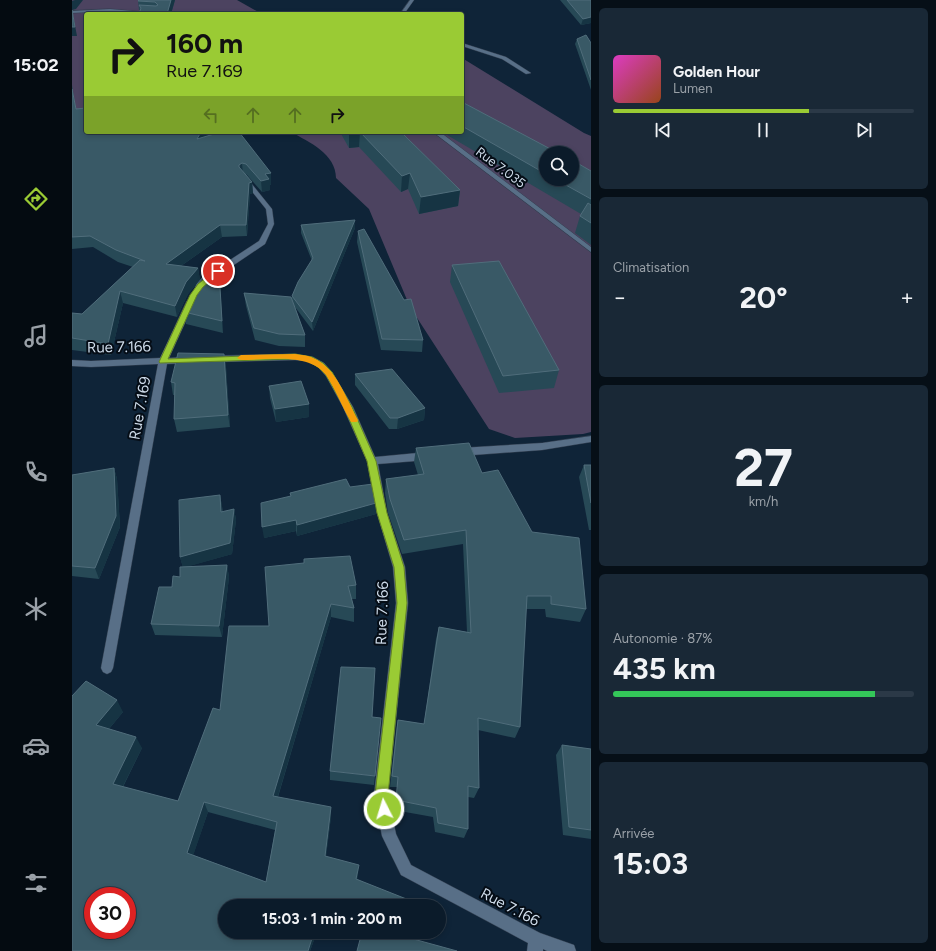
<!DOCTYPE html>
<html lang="fr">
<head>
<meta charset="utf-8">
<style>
	:root { --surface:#0b1b2a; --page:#192836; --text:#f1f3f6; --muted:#9aa1a8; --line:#2b3947; --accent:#9acb34 }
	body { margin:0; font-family:Figtree,sans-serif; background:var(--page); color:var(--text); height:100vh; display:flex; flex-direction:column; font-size:15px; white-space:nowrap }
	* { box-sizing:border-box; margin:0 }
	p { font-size:13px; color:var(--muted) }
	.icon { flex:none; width:22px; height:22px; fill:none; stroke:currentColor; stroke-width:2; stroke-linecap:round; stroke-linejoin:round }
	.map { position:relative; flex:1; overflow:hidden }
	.sheet { display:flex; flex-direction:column; gap:8px; padding:8px; background:#060f17; width:345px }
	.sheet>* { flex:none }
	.top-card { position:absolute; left:12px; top:12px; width:380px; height:122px; border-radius:4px; box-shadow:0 2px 6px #0003,0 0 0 1px var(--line); background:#9acb34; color:#111; overflow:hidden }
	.tools { position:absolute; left:467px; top:146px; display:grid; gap:8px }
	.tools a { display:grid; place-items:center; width:40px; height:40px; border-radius:50%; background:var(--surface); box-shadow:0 2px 6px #0003,0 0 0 1px var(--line); font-size:20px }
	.speed { position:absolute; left:12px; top:887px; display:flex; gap:8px; font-size:20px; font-weight:700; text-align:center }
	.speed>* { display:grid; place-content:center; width:52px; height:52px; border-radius:50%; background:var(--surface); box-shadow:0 2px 6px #0003,0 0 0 1px var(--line); line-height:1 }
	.speed .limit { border:6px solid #d22; background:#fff; color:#111 }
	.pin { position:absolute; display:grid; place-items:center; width:34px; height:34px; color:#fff; margin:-17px; border:2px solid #fff; border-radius:50%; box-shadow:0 1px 4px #0007 }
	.me { position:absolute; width:44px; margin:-22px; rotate:355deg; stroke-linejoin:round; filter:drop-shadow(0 0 3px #0008) }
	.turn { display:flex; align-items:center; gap:14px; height:84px; padding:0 16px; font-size:18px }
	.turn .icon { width:52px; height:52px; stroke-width:2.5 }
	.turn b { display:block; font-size:28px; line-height:34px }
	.lanes { display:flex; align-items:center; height:38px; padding:0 16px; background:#0003; justify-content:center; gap:20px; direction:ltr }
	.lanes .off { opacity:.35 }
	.big { font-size:30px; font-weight:700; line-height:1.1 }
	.sheet .card { flex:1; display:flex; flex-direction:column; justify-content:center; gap:6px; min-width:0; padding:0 14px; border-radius:6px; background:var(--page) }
	.sheet .dial { align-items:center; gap:0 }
	.dial b { font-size:52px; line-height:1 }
	.song { display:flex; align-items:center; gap:12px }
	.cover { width:48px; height:48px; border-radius:6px; background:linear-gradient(135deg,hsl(310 70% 55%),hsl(20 70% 35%)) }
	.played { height:4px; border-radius:2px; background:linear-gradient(90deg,var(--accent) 65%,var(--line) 65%) }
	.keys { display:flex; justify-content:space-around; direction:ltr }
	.heat { display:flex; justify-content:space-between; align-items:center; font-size:22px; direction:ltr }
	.charge { height:6px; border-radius:3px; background:linear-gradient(90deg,#34c759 87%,var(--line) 0) }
	.trip { position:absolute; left:146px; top:899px; width:228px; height:40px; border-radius:20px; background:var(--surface); box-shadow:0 2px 6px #0003,0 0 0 1px var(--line); font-weight:700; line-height:40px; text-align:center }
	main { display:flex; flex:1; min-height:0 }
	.tabs { display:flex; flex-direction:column; width:72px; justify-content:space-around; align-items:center; background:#040b11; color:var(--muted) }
	.tabs .icon { width:28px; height:28px }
	.tabs .active { color:var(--accent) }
	.tabs b { font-size:18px; color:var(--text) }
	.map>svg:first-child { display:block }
	.green { fill:#4c4360; fill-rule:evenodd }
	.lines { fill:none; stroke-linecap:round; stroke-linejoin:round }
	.street-casing { stroke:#323f50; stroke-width:1 }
	.street { fill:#586f87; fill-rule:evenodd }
	.wall { fill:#274956; fill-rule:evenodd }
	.shaded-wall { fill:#163443 }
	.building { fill:#395966; stroke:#506d7b; fill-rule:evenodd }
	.route { fill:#9acb34; stroke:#648422 }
	.slow { fill:#f59e0b }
	.labels { text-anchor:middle; stroke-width:4; stroke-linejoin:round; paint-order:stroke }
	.far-street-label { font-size:13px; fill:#cfdcea; stroke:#050d16 }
	.street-label { font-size:15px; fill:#cfdcea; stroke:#050d16 }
</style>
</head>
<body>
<main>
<nav class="tabs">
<b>15:02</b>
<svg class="icon active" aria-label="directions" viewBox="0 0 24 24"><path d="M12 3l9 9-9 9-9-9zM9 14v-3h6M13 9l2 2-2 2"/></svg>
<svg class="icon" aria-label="music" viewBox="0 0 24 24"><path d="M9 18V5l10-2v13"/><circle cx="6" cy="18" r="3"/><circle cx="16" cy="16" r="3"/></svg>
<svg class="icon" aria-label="phone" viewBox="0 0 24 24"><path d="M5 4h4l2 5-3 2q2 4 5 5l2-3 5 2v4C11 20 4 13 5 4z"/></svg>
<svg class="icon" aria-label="climate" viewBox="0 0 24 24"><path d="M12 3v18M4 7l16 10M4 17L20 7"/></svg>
<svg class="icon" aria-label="car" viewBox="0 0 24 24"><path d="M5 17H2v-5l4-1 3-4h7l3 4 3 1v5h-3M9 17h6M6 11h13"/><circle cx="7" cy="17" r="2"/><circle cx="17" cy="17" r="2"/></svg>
<svg class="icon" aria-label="filters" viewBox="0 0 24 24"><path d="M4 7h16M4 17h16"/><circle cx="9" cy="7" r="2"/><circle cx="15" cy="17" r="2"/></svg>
</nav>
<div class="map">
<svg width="519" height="951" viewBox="0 0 519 951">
	<rect width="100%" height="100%" fill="#0f2438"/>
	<path class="green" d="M0,0H165L190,14H14V111L0,113Z
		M390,58L512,133L519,136V432L511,434L443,438L417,429L338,307L297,209L264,178C264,154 237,142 219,132H390ZM474,153H500V179H474Z"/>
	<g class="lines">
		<g class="street-casing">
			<path id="street" d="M338,0H342L332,14H328Z
				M38,9L84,13L86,14L38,11L0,13V11Z
				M390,43L434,57L459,73L454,74L430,59L390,46Z
				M361,132H368L519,247V252Z
				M173,177L175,178L200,209L202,224L193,244L138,281H132V277L187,241L196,224L194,209L170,179Z
				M115,301H121L122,303L97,358L117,357L121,360L117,363L95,364L41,668L39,672L35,674L31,672L29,668L86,364L19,367L0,366V360L19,361L88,358Z
				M223,354L241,357L252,363L260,372L281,407L303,457L356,452L361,456L356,460L306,464L315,513L333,567L336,603L316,795L324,834L339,865L468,933L502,945L504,951H475L471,949V951H455L456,943L329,875L310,836L302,795L324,603L321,567L305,513L295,461L271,407L254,376L246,367L236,361L223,360L139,362L135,359L139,356Z
				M519,436V442L470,450L388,456L383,452L388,448L470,443Z"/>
		</g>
		<use href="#street" class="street"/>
	</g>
	<path class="wall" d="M103,0L99,14L67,10L66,1Z
		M488,0H519V23L509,25Z
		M505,39L519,43V90L503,44Z
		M0,85L4,109L14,132H137L134,136L149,132L199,184L198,185V190L190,192L175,175L173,174L180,182L181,193L178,194L175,236L150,237L109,266L126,268L128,280L116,294L105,317L51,303L39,355L0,350V313L10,314L61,267L46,262L21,247L0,249Z
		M390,102L474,153V179H500L519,171V245L503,233L508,216L509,214L370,132H390Z
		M268,132H329L388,190L386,206L347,214L336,189L329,192L287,147L277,148Z
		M229,225L283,228L241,331L223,307L233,335V347L207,346L183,340L174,306L172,293L220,300V296L240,261L229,233Z
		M286,231L332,300L351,340L350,352L309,350L285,242Z
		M380,265L487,370L482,388L427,393L378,282Z
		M148,283L151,333L114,324L112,312Z
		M152,354L154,367L158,427L105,432L102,419L103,395H101L99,382Z
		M283,374L353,408L352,420L325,429H317L283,385Z
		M197,386L237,404V417L204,422L198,398Z
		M344,448L410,473L460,532L514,609L508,622L474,617L473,609H454L448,727L443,738L406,730L407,788L402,798L396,797V829L392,838L363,832L361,817L322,810L325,787H318L324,731L326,720L352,724L364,639L367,627L395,632L391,544L330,554L316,513L313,493L314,479L346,475L342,462Z
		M512,465H519V530H517L507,477Z
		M42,468L45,479L48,527L27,579L0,576V475Z
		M278,487L304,514L225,536L224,531L192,538L219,496L218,493Z
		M148,495L151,512L162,509L164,520L160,554L113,567L155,565L157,577L150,637L83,635L79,624L100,587L108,577L111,567L108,557Z
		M232,559L284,585V599H280L282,608V622L259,617L206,797L259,817L254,856L286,874L285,879L341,906H153V932H245L238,951H0V696L51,712L37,729L70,748L51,787L106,801L148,710L197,626L232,564ZM136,812L203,830L194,882L121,855Z
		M490,745L519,749V839L491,835L484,755Z
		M258,771L303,776L302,785L258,780Z"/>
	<path class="shaded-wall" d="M3,0H11L4,9L0,10L5,36H0V1Z
		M99,0H103L99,14H95Z
		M519,17V23L509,25L511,19Z
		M129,132H137L126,149L125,139Z
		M277,132H288L287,147L277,148Z
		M170,163L171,174L167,167V165Z
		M199,173V184L198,185V190L190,192L189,181L193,174Z
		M338,173L336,189L329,192L330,176Z
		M180,182L181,193L178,194L175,236L174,225L177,183Z
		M388,190L386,206L347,214L349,197Z
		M283,220V228L241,331L240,322Z
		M148,225L150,237L96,275L94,264Z
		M126,268L128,280L116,294L105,317L103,306L114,282Z
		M147,271L148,283L151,333L150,321Z
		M48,291L51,303L39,355L36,344Z
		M152,354L154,367L158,427L156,415Z
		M237,404V417L204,422L203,409Z
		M353,408L352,420L325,429L326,418Z
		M42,468L45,479L48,527L27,579L23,568Z
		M148,495L150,506L151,523L149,512Z
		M304,503V514L225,536V525Z
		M162,509L164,520L160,554L111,568L108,557Z
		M224,520V531L192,538L190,527Z
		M155,565L157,577L150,637L147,626Z
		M259,604V617L203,806L201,796Z
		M45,700L51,712L31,736L24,725Z
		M64,737L70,748L47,794L41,784Z
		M132,802L136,812L119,862L115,853Z
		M259,807V817L253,865V856Z
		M287,865L286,874L284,887V879Z
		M253,899V906H250Z
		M242,932H245L238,951H236Z"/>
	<path class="building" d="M67,0H99L95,14H67L69,8L67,5L84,6L86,5L83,2L66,1Z
		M495,0H519V17L511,19Z
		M0,10L3,27H0Z
		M514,35L519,43V80L505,39Z
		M0,89L4,109L14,108V132H129L125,139L149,132H167L199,173L193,174L197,179L189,181L174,164L170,163L167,165V167L180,182L177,183L174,225H148L94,264L126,268L114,282L103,306L48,291L36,344L0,338V313L10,314L68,260L73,261L44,250L18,236L0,237Z
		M390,102L486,153H474V174L390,126Z
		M288,132H329L388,190L349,197L338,173L330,176Z
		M500,160L519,171V199L483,179H500Z
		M516,203L519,205V223L508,216Z
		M283,220L240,322L220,296L226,282L241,258L229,225Z
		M292,229L332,300L339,299L351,340L310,339L286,231Z
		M427,261L487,370L431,376L380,265Z
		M137,270L147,271L150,321L112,312L125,284Z
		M172,293L219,297L233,335L207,334L182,328Z
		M106,353L152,354L156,415L102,419L103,383L99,382Z
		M320,369L353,408L326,418H318L283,374Z
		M229,381L237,404L203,409L197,386Z
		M397,443L410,473L426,470L460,532L507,538L514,609L479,604V596H455L448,727L406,718L407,788L396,786V829L366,823L364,808L324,800L326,777L320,776L326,720L352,724L367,627L399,633L394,530L332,540L318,499L314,479L352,474L344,448Z
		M512,465H519V503Z
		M42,468L44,516L23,568L0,566V475Z
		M274,479L278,487L301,484L304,503L225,525L224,520L190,527L189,503L219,496L218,493Z
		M148,495L149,512L162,509L158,543L108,557L107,500Z
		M278,556L284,585L276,586L282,608L259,604L201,796L259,807L253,856L287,865L284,879L342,902L341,906H274L253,899L250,906H153V932H242L236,951H0V696L14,681L45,700L24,725L64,737L41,784L106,801L141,708L148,710L157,626H197L193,567L232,563V559ZM132,802L205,822L194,882L115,853ZM21,896H55V930H21Z
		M155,565L147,626L79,624L87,587H100L101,576L108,577V567Z
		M269,667L303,668L300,717L309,718L303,776L258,771Z
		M490,745L519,749V830L497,827Z
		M290,932H335L334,937L385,951H285Z"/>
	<path class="route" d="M144,270L150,271L131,287L125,295L96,359L223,354L240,357L251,363L260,372L280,407L304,461L315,513L332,567L335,603L316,795L318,809L316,813L312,815L307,813L303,795L325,603L322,567L305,513L295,461L272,407L254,375L246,367L236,361L223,359L88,363L87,362L118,295L126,284Z"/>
	<path class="slow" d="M223,354C229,355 236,355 241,358C265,368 274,399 286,420L285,422H279C270,407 264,390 254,375C237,352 194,360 169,360L165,358L169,355Z"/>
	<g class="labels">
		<g class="far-street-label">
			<text transform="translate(429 167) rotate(37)" y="5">Rue 7.035</text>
		</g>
		<g class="street-label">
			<text transform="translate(47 347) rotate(-1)" y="5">Rue 7.166</text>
			<text transform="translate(68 408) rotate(-80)" y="5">Rue 7.169</text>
			<text transform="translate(310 613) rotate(-88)" y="5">Rue 7.166</text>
			<text transform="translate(438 907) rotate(28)" y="5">Rue 7.166</text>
		</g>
	</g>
</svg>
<div class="tools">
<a><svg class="icon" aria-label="search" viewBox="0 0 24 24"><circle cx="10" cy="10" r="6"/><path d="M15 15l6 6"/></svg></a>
</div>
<div class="speed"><div class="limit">30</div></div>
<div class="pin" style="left:146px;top:271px;background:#d93025"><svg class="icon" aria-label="arrive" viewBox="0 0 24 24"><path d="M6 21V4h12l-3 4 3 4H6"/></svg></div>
<svg class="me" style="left:312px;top:809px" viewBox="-20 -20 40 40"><circle r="17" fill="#9acb34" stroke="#fff" stroke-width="3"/><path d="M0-11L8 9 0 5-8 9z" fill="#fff"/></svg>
<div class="trip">15:03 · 1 min · 200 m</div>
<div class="top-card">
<div class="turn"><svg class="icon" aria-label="right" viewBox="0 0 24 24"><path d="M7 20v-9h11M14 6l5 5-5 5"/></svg><div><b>160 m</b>Rue 7.169</div></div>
<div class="lanes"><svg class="icon off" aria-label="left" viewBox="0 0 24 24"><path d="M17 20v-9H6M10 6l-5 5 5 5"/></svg><svg class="icon off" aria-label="ahead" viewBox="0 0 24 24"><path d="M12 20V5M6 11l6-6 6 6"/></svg><svg class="icon off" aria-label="ahead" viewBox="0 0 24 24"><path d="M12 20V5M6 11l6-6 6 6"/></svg><svg class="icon" aria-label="right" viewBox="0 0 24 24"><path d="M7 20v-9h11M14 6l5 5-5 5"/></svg></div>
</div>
</div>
<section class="sheet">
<div class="card">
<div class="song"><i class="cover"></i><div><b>Golden Hour</b><p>Lumen</p></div></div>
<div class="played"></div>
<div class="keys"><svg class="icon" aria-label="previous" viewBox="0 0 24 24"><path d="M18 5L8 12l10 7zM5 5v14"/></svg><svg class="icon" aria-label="pause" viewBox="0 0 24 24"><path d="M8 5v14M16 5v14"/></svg><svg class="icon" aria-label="next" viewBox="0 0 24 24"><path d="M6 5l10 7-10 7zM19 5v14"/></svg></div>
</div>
<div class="card"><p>Climatisation</p>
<div class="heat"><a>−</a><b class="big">20°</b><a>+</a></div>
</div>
<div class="card dial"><b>27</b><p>km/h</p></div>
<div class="card"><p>Autonomie · 87%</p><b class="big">435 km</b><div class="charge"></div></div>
<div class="card"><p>Arrivée</p><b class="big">15:03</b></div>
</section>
</main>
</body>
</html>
